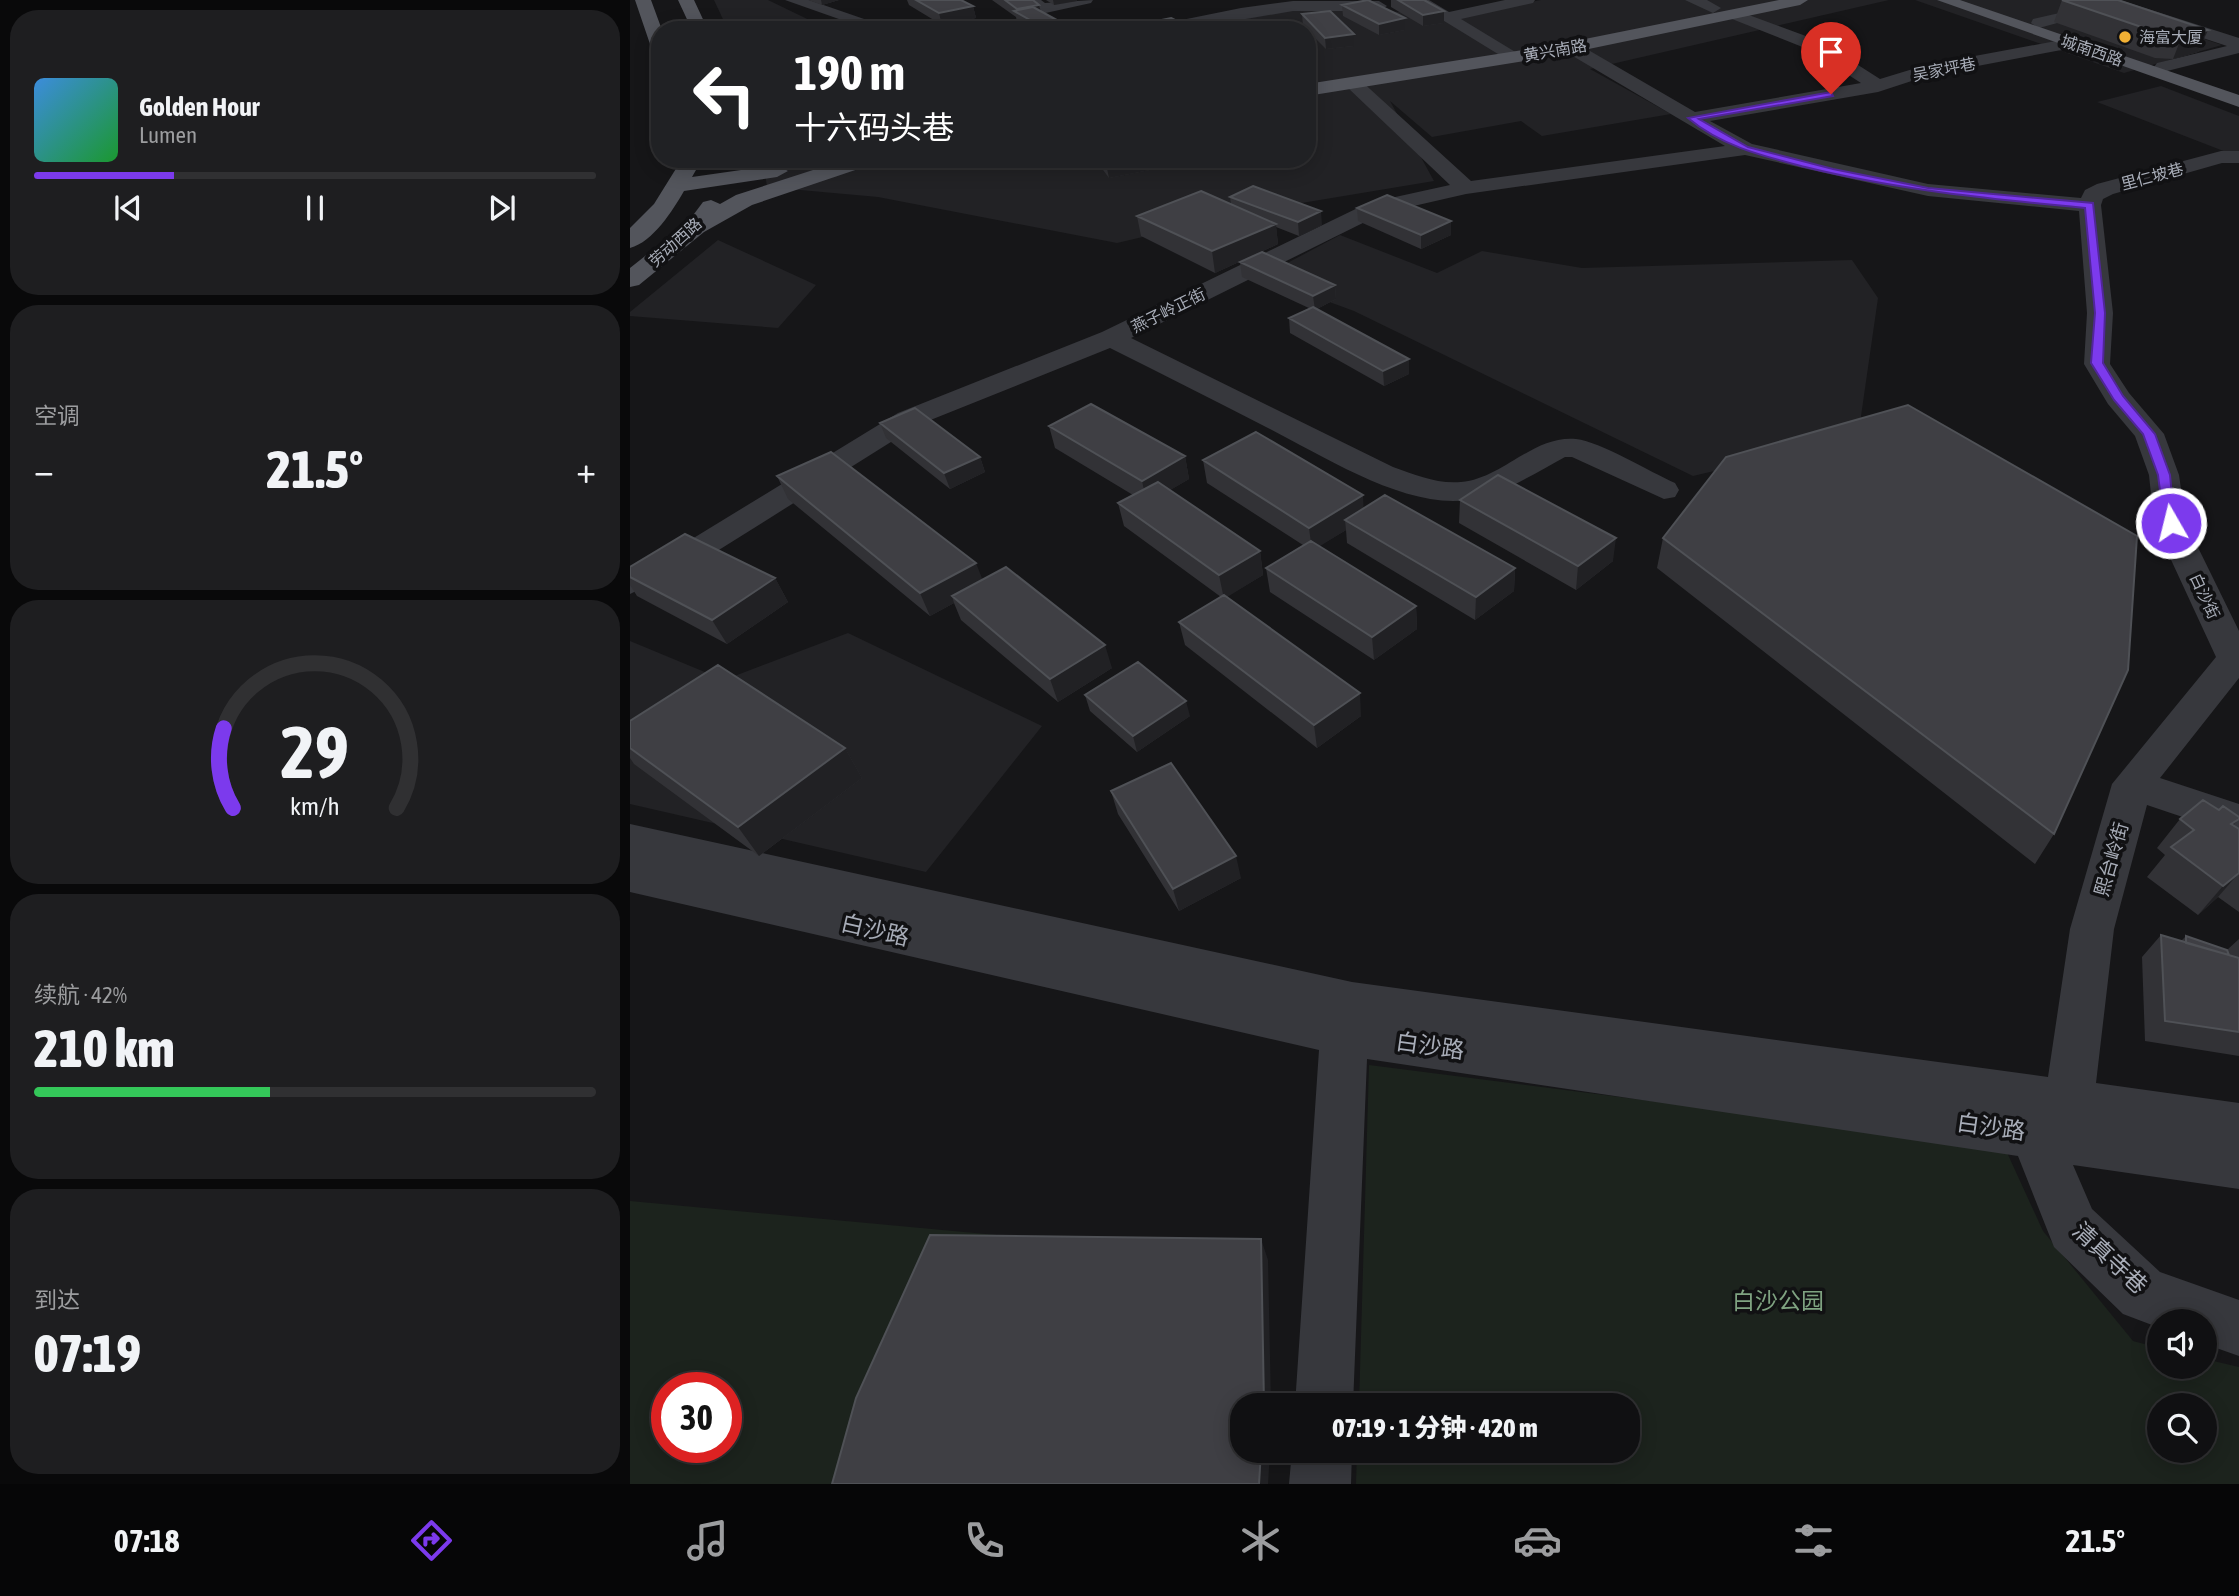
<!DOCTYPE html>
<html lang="zh">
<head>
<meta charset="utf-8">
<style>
	:root { --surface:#101012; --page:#1e1e20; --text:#f1f3f6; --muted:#9c9d9f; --line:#303032; --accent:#7c3aed }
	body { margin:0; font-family:"Asap Condensed","Noto Sans SC",sans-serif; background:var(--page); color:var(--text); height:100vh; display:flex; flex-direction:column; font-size:26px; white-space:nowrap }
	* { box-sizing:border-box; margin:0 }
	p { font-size:23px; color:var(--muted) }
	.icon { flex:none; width:38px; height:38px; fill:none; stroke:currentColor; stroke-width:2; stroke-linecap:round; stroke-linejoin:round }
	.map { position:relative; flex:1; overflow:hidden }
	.sheet { display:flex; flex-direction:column; gap:10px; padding:10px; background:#09090a; width:630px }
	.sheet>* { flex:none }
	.guide { position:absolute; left:21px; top:21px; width:665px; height:147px; border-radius:28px; box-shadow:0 4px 18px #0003,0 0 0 2px var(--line); background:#202124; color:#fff; overflow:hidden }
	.buttons { position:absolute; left:1517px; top:1309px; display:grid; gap:14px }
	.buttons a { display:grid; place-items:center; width:70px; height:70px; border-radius:50%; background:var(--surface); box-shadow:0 4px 18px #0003,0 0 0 2px var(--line); font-size:35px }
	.speed { position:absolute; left:21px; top:1372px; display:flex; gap:14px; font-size:35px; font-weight:700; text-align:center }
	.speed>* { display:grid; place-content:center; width:91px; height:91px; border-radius:50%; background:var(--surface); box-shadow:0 4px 18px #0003,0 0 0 2px var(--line); line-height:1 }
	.speed .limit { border:10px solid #d22; background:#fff; color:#111 }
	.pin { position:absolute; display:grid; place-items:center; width:60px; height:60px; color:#fff; margin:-72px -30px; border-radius:50% 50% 50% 0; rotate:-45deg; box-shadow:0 0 7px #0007 }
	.pin .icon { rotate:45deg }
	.me { position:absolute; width:77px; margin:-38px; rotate:352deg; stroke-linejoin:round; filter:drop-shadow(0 0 5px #0008) }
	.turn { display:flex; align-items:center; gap:24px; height:147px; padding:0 28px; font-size:32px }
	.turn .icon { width:91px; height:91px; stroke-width:2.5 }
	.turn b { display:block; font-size:49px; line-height:60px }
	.big { font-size:52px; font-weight:800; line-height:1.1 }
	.sheet .tile { flex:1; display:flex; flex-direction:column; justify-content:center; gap:10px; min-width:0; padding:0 24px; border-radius:28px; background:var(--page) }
	.sheet .dial { align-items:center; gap:0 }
	.dial svg { height:182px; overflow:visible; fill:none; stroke:var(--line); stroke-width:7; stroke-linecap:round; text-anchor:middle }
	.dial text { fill:var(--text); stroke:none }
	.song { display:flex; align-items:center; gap:21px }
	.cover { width:84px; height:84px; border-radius:10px; background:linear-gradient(135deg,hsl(210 70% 55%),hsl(130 70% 35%)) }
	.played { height:7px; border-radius:4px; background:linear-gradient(90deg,var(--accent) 25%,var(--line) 25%) }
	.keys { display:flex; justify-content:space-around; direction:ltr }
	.heat { display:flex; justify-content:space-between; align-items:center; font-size:38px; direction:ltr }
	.charge { height:10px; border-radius:5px; background:linear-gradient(90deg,#34c759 42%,var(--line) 0) }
	.trip { position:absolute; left:600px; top:1393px; width:410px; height:70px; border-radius:28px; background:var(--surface); box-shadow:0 4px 18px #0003,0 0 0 2px var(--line); font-weight:800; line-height:70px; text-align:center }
	.dock { display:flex; height:112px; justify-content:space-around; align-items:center; background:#060607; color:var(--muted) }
	.dock .icon { width:49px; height:49px }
	.dock .active { color:var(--accent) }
	.dock b { font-size:32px; color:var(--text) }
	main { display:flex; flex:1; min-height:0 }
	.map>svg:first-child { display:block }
	.built { fill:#222225 }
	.green { fill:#1c231d; fill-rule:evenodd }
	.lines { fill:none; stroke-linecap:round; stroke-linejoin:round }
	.minor { fill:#37383d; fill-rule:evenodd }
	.major { fill:#53555c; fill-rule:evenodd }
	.wall { fill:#323236 }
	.shaded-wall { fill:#212124 }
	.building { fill:#3f3f44; stroke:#4f5156; stroke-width:2 }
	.route { fill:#7c3aed; stroke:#51269a; stroke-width:2 }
	.poi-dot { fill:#f2b134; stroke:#111113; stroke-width:2.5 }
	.labels { text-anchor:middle; stroke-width:7; stroke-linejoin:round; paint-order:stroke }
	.far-poi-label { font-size:16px; fill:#a8adb8; stroke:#111113; text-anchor:start }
	.far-street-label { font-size:16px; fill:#a8adb8; stroke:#111113 }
	.street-label { font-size:19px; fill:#a8adb8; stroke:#111113 }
	.near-street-label { font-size:23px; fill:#a8adb8; stroke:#111113 }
	.near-park-label { font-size:23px; fill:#7fa381; stroke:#111113 }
</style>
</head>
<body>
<main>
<section class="sheet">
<div class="tile">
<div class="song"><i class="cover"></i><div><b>Golden Hour</b><p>Lumen</p></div></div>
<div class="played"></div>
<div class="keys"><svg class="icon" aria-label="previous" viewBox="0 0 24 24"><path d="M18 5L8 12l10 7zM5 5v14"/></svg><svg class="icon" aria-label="pause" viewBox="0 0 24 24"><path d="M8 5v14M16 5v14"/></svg><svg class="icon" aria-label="next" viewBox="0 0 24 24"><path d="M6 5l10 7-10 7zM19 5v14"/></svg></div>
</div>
<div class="tile"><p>空调</p>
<div class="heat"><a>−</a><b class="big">21.5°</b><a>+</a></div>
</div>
<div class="tile dial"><svg viewBox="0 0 100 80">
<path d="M14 69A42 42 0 1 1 86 69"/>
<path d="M14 69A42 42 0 0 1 10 34" stroke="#7c3aed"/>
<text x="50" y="56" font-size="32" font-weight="700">29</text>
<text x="50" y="72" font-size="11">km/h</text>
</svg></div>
<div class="tile"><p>续航 · 42%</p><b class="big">210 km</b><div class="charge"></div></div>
<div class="tile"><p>到达</p><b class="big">07:19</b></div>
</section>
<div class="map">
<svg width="1609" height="1484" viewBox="0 0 1609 1484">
	<rect width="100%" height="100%" fill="#161618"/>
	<path class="built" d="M84,0H138L200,30H98Z
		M911,0H1259L960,69L1041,114L912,136L891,121L802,137L760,101L804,181L623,211L487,243L248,197L137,187L133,159H677V30H559L632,11L713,9L833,15Z
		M1285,0H1459L1592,45L1494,73Z
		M1531,86L1609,116V157L1467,102Z
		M710,235L807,273L852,251L952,268L1222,260L1248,298L1228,437L1063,476L724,311L631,277Z
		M88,240L186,285L148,328L0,316V312Z
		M218,633L412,726L296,872L0,804V641L94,680Z"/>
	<path class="green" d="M739,1065L1374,1146L1413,1231L1503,1341L1529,1348L1530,1367H1575V1359L1609,1367V1484H726L727,1451H998V1405H729ZM1530,1405H1575V1451H1530Z
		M0,1201L638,1260L627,1405H612V1451L620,1484H0ZM37,1388H96V1447H37Z"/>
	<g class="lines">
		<path class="minor" d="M155,0H179L266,30H240Z
			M394,0H411L415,3L463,0L461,3L411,14L405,12Z
			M780,0H799L819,12L875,0H905L903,3L831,19L887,53L890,57L887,61L881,62Z
			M1055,0H1077L1091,8L1083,13Z
			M1466,0H1490L1609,38V53L1533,72L1527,71L1524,67L1527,63L1597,46L1482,8L1409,28L1401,23L1403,19L1469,4Z
			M663,1H749L757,6L749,11H663L551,30H520L522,26L611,8Z
			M1108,11L1192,42L1250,79L1296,65L1442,38L1451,43L1442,48L1300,75L1248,92L1080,121L1122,144L1298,184L1451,198L1455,190L1467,184L1591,151H1609V163H1592L1483,194L1473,199L1471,205L1483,313L1480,364L1499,393L1534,434L1549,475L1556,523L1609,631V678L1530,778L1609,804V836L1517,805L1484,929L1466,1083L1609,1103V1189L1443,1165L1462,1209L1530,1272L1609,1300V1356L1575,1344V1321H1530V1328L1493,1314L1424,1247L1388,1156L737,1059L723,1405H665L689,1050L0,892V824L722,982L1418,1077L1440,929L1482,784L1586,657L1524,523L1519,475L1505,436L1478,404L1454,364L1457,313L1449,211L1298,196L1115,155L836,194L753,213L501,338L763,467C786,475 806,484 831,482C872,479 903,435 946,439C971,442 1020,472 1045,483L1049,490L1045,497L1034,499L942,457H935C905,473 872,495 838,500C774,509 692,455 636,427C584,400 532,374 480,348L288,425L84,553L0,594V569L62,539L268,413L472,332L738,203L820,185L717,87L714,83L717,79H729L841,181L1095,146L936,52L933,48L936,44H948L1065,112L1231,83L1180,50L1102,19V13Z
			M662,1451H722L721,1484H659Z"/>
		<path class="major" d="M5,0H21L32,30L30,52L21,47Z
			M48,0H64L78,30H62Z
			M1149,0H1178L1170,5L925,56L677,96V84L925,45Z
			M1307,0H1330L1609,95V107Z
			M52,159H68L70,163L62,177L147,165L158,171L147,177L54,191C43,210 23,242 0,248V228L24,204Z
			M217,159H249L246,163L122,205L74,232L9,285L0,287V268L58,222L73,202L81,200L90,204L106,195Z"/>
	</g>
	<path class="wall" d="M178,0H209L192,5Z
		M277,0H331L343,6L346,18L312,25L279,5Z
		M362,0H403L411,11L445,30H400L387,22L386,17Z
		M416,0H446L447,1L424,5Z
		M761,0H794L814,23L793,26L761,7Z
		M1432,0L1578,30L1568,52L1543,59L1525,58L1424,22Z
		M712,5L775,18V30L749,35L713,16Z
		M672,14L724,46L696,49L673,26Z
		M372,22L373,26L387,30H345L343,24Z
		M517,23L565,30H518Z
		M465,159H523L525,169L479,178Z
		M600,197L692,225L669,236L646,227L648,244L585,273L511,236L507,216L601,204Z
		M727,208L821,221V235L791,249L728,221Z
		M610,262L705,285L706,299L687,309L779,359V374L754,386L660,333L659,318L681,309L612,277Z
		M250,423L350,457L355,472L320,489L256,438Z
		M419,426L555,456L559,479L540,490L630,551L633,575L596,597L731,716L687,748L555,645L549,622L591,597L494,526L488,503L503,495L425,448Z
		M573,460L733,508L885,568L884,591L845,620L717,543L716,530L689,546L786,606L787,629L744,660L640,592L636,568L673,545L577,483Z
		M147,476L353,579L482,668L428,702L331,620L324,603L300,616L158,499Z
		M830,500L983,561L946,590L829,523Z
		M1033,538L1424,834L1405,864L1027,568Z
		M0,567L145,578L158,602L97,644L7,596L0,585Z
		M455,695L560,716L507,752L460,711Z
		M0,721L215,748L232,778L129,856L4,764L0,758Z
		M481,791L611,878L549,911L488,814Z
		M1550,819H1609L1603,826L1609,829V912L1588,897L1568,915L1517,877L1535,855L1527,848Z
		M1531,935L1551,941L1556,936L1597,950L1609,939V1056L1515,1041L1512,957Z"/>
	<path class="shaded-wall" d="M191,0H209L192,5Z
		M423,0H446L447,1L424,5Z
		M409,5L412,16L388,13L387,9Z
		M343,6L346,18L312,25L309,13Z
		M814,11V23L793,26V15Z
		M775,18V30L749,35V24Z
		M1578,30L1568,52L1543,59L1552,36Z
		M724,34V46L696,49L695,38Z
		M475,159H523L525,169L479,178Z
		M691,211L692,225L669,236L668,222Z
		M821,221V235L791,249V235Z
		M646,224L648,244L585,273L582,251Z
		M705,285L706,299L685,310L683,296Z
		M779,359V374L754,386L753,371Z
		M555,456L559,479L517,504L512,481Z
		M350,457L355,472L320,489L314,473Z
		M733,495L734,518L715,520L716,530L682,551L679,528Z
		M986,538L983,561L946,590L948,566Z
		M630,551L633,575L594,599L589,575Z
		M346,563L355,586L322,596L324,603L300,616L290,593Z
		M885,568L884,591L845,620L846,597Z
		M145,578L158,602L97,644L82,620Z
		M786,606L787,629L744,660L742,637Z
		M475,645L482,668L428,702L420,679Z
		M730,693L731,716L687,748L684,725Z
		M556,701L560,716L507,752L503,736Z
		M215,748L232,778L129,856L108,827Z
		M606,856L611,878L549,911L543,889Z
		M1609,873L1588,897L1568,915L1593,886Z
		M631,1239L638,1260L641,1405H634Z
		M631,1451H640L638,1484H629Z"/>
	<path class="building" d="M286,0H331L343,6L309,13Z
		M375,0H403L409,5L387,9Z
		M738,0L775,18L749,24L712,5Z
		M768,0H794L814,11L793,15Z
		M1432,0H1488L1578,30L1552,36L1535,35Z
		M403,7L445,30H418L384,11Z
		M700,11L724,34L695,38L672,14Z
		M541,18L565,30H530L517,23Z
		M368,20L372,22L367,23L372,26L379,24L387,28L379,30H354L343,24Z
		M623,186L691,211L668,222L600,197Z
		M571,191L646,224L582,251L507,216Z
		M757,195L821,221L791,235L727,208Z
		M632,252L705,285L683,296L610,262Z
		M683,307L779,359L753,371L659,318Z
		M461,404L555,456L512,481L419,426Z
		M1278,405L1507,536L1498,670L1424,834L1033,538L1096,457Z
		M285,408L350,457L314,473L250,423Z
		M626,432L733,495L679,528L573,460Z
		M201,452L346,563L290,593L147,476Z
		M868,475L986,538L948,566L830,500Z
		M528,482L630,551L589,575L488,503Z
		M755,495L885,568L846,597L715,520Z
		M55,534L145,578L82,620L0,577V567Z
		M681,541L786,606L742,637L636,568Z
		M376,567L475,645L420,679L322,596Z
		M594,595L730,693L684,725L549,622Z
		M508,662L556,701L503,736L455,695Z
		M88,665L215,748L108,827L0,748V721Z
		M541,763L606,856L543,889L481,791Z
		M1573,800L1589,810L1593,806L1609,817V819L1601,824L1609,829V873L1593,886L1541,847L1564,830L1550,819Z
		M1531,935L1609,958V1032L1535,1021Z
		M1556,936L1597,950L1599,955L1556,943Z
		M300,1235L631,1239L634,1405H612V1451H631L629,1484H202L226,1398Z"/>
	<path class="route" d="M1201,92L1203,96L1069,119L1118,147L1203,169L1298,188L1463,203L1475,313L1473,363L1493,396L1525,434L1540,475L1545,526L1534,523L1528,475L1513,434L1484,400L1461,363L1465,313L1455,208C1360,199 1268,190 1175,167C1133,156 1091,146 1058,118Z"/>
	<circle class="poi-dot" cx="1495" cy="37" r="7"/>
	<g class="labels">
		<g class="far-poi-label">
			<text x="1509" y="43">海富大厦</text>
		</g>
		<g class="far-street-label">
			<text transform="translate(925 50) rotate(-10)" y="6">黄兴南路</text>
			<text transform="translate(1462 50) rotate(19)" y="6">城南西路</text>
			<text transform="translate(1314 69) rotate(-11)" y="6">吴家坪巷</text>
			<text transform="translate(1522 176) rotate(-15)" y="6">里仁坡巷</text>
			<text transform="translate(45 242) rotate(-42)" y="6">劳动西路</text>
			<text transform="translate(538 310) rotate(-26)" y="6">燕子岭正街</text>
			<text transform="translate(1575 596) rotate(65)" y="6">白沙街</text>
		</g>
		<g class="street-label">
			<text transform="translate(1481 859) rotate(-74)" y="7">熙台岭街</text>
		</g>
		<g class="near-street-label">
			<text transform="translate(245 930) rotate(13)" y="8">白沙路</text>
			<text transform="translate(800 1046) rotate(8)" y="8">白沙路</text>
			<text transform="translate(1361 1127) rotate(8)" y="8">白沙路</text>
			<text transform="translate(1480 1258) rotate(43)" y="8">清真寺巷</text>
		</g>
		<g class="near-park-label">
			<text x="1148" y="1309">白沙公园</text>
		</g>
	</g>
</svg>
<div class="buttons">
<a><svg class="icon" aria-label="sound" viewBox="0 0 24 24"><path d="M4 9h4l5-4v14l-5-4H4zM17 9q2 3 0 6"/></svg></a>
<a><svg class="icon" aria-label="search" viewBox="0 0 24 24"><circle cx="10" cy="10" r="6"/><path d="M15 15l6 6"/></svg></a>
</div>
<div class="speed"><div class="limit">30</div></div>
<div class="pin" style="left:1201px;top:94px;background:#d93025"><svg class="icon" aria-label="arrive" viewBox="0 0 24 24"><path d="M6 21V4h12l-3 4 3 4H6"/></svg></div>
<svg class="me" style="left:1541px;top:523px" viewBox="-20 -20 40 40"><circle r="17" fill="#7c3aed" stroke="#fff" stroke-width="3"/><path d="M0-11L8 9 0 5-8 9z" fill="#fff"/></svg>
<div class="trip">07:19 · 1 分钟 · 420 m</div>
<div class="guide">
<div class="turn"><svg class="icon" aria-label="left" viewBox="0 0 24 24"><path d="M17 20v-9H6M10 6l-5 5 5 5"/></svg><div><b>190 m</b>十六码头巷</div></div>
</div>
</div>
</main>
<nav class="dock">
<b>07:18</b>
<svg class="icon active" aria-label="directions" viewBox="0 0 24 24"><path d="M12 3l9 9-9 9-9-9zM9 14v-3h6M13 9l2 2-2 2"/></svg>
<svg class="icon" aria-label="music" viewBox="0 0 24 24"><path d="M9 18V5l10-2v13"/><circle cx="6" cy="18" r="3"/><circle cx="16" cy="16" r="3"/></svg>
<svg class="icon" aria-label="phone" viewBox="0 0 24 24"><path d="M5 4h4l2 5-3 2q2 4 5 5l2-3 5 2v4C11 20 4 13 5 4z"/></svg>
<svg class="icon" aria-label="climate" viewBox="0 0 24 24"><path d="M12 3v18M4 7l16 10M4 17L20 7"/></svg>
<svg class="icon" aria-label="car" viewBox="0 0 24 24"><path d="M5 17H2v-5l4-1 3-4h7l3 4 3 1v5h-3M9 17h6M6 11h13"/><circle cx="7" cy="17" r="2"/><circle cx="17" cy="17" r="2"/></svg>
<svg class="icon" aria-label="filters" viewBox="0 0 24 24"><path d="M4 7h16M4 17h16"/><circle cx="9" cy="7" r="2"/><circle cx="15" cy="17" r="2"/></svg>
<b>21.5°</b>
</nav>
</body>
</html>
